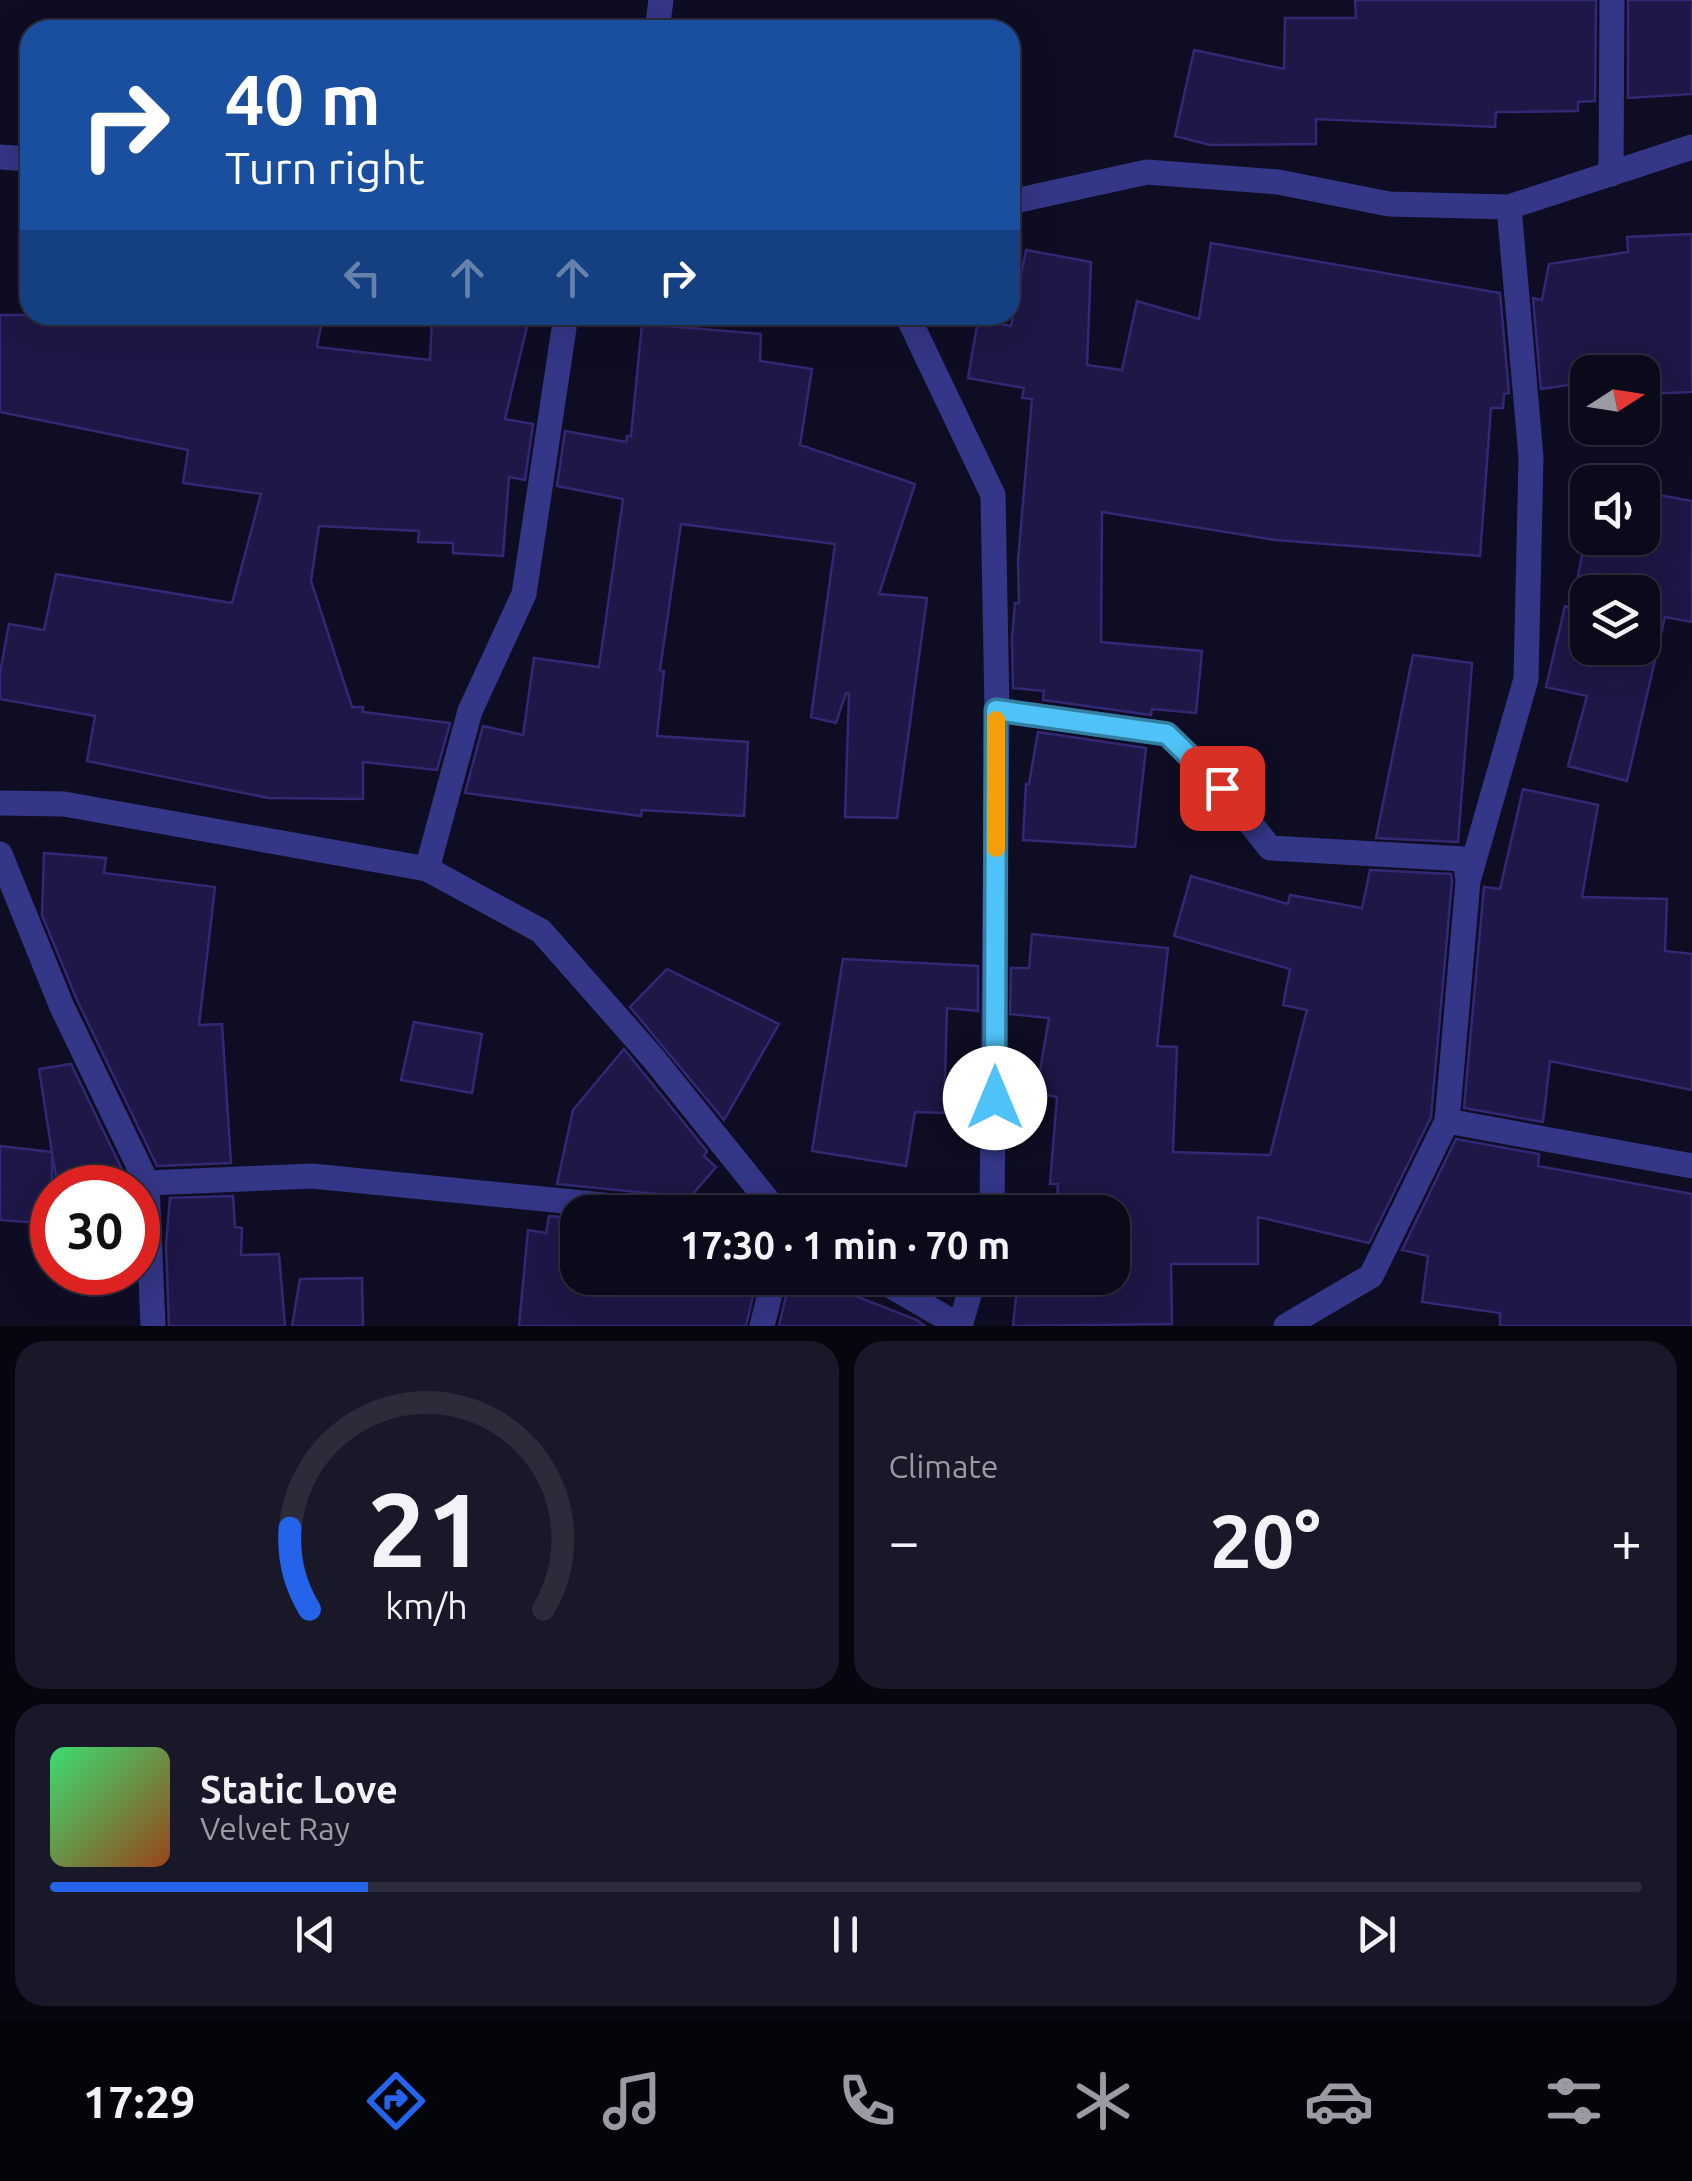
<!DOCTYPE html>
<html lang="en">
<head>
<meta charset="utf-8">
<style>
	:root { --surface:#0b0a1b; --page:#191828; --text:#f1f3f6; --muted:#9a9aa3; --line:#2b2b3a; --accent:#2563eb }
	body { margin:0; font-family:Ubuntu,sans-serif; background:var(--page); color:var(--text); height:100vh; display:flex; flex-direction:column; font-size:38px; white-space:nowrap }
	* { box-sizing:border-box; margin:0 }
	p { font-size:32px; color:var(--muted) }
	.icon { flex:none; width:55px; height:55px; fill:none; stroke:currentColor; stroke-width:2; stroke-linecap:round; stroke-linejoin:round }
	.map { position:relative; height:1326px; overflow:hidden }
	.panel { display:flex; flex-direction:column; gap:15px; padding:15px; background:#06060f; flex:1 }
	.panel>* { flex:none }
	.guide { position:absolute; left:20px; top:20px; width:1000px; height:305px; border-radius:30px; box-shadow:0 10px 40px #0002,0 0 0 2px var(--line); background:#1a4fa0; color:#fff; overflow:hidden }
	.needle { width:65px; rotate:78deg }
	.buttons { position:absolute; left:1570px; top:355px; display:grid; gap:20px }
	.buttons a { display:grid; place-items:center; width:90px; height:90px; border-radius:20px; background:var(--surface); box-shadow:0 10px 40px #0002,0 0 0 2px var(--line); font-size:50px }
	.speed { position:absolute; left:30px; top:1165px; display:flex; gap:20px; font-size:50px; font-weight:700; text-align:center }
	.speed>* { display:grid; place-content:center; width:130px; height:130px; border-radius:50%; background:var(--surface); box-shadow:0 10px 40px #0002,0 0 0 2px var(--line); line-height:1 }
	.speed .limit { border:15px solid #d22; background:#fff; color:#111 }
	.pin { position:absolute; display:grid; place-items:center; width:85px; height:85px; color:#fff; margin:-42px; border-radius:20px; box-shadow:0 5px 15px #0006 }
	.me { position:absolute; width:110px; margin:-55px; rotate:0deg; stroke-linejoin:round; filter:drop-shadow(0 0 8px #0008) }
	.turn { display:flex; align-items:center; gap:35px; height:210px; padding:0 40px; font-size:45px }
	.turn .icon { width:130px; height:130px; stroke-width:2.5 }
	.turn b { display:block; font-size:70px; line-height:85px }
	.lanes { display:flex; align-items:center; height:95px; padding:0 40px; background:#0003; justify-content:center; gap:50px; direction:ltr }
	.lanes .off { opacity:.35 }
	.big { font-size:75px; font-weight:700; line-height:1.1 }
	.panel .card { flex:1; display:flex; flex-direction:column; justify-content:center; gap:15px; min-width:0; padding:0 35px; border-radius:30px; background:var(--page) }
	.panel .dial { align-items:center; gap:0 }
	.dial svg { height:260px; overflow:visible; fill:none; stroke:var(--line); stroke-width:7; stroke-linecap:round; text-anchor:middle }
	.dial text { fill:var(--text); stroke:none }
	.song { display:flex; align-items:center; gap:30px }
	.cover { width:120px; height:120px; border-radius:15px; background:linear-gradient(135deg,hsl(140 70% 55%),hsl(20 70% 35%)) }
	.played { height:10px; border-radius:5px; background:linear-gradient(90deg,var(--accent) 20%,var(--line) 20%) }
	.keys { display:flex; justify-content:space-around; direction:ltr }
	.heat { display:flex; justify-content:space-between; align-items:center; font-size:55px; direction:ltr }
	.panel .tiles { flex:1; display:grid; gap:15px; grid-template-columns:1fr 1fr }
	.card:last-child { grid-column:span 2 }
	.trip { position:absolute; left:560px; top:1195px; width:570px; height:100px; border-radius:30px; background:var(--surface); box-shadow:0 10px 40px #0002,0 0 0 2px var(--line); font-weight:700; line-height:100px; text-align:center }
	.dock { display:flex; height:160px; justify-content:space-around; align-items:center; background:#04040b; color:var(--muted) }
	.dock .icon { width:70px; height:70px }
	.dock .current { color:var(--accent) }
	.dock b { font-size:45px; color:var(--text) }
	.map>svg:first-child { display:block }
	.building { fill:#1e1747; stroke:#332874; stroke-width:2.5; fill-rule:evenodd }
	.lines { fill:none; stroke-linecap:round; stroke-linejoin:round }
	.minor { stroke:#343687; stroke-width:25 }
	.route-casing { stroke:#337fa1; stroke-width:25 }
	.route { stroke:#4fc3f7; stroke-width:18 }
	.slow { stroke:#f59e0b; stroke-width:18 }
</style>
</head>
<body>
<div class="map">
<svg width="1692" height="1326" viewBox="0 0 1692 1326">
	<rect width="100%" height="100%" fill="#0f0d24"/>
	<path class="building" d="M1355,0H1596L1595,101L1578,102V111L1496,112L1495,127L1316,119V144L1210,145L1175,136L1194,50L1284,69L1285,18H1356Z
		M1628,0H1692V94L1628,98Z
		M1692,234V392L1642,394V372H1588V382L1541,389L1533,298L1542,300L1549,264L1628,252L1627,237Z
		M1211,243L1500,293L1509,393L1504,394L1503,408H1491L1480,556L1275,540L1102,512L1101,642L1202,651L1196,713L1152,709L1151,715L1043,700L1044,691L1013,688L1012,639L1015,603H1019L1018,560L1032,399L1022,398L1024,388L968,378L978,320L1011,326L1026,250L1091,262L1087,365L1122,370L1137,301L1199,319Z
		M0,315H323L317,347L430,360L432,318L528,322L505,419L533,424L525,480L509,477L503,556L453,553V543L418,542L419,531L319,526L311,581L352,707H363V712L450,723L437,770L363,762V799L268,798L87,761L95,716L0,699V673L9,624L44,630L56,574L232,603L261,494L183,483L188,450L0,412Z
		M642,324L761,334L760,361L812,369L800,445L915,484L879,594L927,598L897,818L845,817L849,694L846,693L836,723L811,717L835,544L681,524L660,670L664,671L657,736L748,742L744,816L642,810L641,816L465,793L483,726L523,735L534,658L599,667L623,499L557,486L565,431L626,442L627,436H631Z
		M1642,492L1692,501V622L1665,617L1627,781L1568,766L1587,696L1546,687L1565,606L1572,608L1588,523V538H1642ZM1588,592H1642V648H1588Z
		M1413,655L1472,663L1458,842L1376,838Z
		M1038,732L1146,748L1135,847L1023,840L1026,784H1029Z
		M1523,789L1598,805L1582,897L1667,899L1665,951L1692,954V1090L1550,1061L1543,1122L1464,1108L1484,887L1500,889Z
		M44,853L106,858L104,873L215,887L199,1025L222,1024L231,1163L157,1166L77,1000L42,915Z
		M1370,870L1451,874L1452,881L1431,1117L1369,1243L1258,1217V1264H1171L1172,1324L1013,1326L1018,1278H1112V1212H1056L1058,1184H1050L1057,1097L1036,1093L1049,1018L1010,1014L1011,968H1029L1032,934L1168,948L1157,1046L1177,1047L1173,1152L1270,1155L1307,1010L1283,1005L1290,969L1174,936L1191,876L1288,904L1290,895L1362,908Z
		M843,959L978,966V1011L947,1008L944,1113L915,1112L906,1166L812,1151Z
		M667,969L779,1024L724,1120L630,1007Z
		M414,1022L482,1034L472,1093L401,1080Z
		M624,1049L707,1151L704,1156L716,1167L686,1202L676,1196L557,1184L573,1110Z
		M71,1064L131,1188H58L52,1153V1224L0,1220V1146L52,1152L39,1069Z
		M1456,1139L1539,1154L1538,1166L1692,1194V1326H1500V1313L1422,1302L1428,1256L1402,1250Z
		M233,1196L235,1227L242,1228L241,1255L279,1254L285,1326H169L166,1245L170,1198Z
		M549,1216L578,1219V1278H757L746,1326H519L528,1230L546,1233Z
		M362,1278L363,1326H292L300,1279Z
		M790,1278H810L917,1320L925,1326H779Z"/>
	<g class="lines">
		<path class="minor" d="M657,30L661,0
			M0,157L30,159
			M1611,174L1612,0
			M1010,202L1147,172L1278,182L1389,204L1509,207L1692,147
			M907,315L993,495L997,710L992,1212
			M997,710L1167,734L1222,788L1270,848L1465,859L1468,881
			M0,803L64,804L427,869L541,931L653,1058L777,1212
			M0,854L62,1007L147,1183L153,1326
			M427,869L470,711L524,594L566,315
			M1447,1121L1468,881L1526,679L1531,457L1509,207
			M147,1183L312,1176L674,1212
			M877,1278L960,1326
			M762,1326L774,1278
			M960,1326L974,1278
			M1286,1326L1371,1276L1447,1121L1692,1166"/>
	</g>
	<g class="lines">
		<g class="route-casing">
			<path id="route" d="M995,1098L996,710L1167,734L1222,788"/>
		</g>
		<use href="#route" class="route"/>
		<path class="slow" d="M996,848V720"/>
	</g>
</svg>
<div class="buttons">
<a><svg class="needle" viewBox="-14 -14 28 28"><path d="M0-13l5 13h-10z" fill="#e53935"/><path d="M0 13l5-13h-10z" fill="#9a9aa3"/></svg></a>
<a><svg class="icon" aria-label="sound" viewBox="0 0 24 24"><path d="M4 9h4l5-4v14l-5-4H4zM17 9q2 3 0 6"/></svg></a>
<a><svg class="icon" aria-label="layers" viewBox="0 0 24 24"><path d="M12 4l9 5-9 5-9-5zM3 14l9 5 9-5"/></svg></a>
</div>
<div class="speed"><div class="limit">30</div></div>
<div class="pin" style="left:1222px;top:788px;background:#d93025"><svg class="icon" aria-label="arrive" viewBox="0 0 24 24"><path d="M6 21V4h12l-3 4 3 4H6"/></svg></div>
<svg class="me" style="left:995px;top:1098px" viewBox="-20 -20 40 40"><circle r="19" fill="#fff"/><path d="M0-13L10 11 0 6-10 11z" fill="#4fc3f7"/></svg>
<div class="trip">17:30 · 1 min · 70 m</div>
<div class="guide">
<div class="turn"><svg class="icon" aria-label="right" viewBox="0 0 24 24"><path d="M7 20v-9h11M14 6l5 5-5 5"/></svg><div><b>40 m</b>Turn right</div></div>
<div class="lanes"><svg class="icon off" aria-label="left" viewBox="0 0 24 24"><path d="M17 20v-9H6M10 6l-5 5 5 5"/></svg><svg class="icon off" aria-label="ahead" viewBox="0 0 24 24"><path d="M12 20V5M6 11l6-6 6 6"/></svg><svg class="icon off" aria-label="ahead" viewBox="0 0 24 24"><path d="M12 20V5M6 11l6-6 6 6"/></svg><svg class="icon" aria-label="right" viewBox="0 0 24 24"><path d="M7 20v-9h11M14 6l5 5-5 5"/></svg></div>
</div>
</div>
<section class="panel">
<div class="tiles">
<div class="card dial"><svg viewBox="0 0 100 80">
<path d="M14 69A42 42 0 1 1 86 69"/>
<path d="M14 69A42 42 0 0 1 8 44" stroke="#2563eb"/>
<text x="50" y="56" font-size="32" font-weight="700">21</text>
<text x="50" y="72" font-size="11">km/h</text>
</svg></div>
<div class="card"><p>Climate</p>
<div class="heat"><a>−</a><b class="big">20°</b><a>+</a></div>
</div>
<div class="card">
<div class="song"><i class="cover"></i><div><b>Static Love</b><p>Velvet Ray</p></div></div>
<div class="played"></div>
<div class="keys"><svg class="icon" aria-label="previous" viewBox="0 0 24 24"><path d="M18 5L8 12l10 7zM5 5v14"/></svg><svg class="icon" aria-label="pause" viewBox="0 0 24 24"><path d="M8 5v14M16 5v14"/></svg><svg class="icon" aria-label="next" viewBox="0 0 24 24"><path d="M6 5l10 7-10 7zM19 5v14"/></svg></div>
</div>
</div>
</section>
<nav class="dock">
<b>17:29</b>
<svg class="icon current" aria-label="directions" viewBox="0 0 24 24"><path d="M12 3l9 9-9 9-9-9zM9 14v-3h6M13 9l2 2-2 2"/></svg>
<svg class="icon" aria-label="music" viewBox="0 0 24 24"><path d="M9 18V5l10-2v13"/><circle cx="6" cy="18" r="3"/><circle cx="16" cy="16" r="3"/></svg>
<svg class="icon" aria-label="phone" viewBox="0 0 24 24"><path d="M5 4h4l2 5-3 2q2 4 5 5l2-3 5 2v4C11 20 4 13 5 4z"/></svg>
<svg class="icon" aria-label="climate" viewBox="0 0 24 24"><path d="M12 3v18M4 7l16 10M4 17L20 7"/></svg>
<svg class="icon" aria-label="car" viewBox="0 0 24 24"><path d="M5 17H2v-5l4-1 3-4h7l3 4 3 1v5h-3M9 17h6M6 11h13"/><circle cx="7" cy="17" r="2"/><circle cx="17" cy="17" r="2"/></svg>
<svg class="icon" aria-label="filters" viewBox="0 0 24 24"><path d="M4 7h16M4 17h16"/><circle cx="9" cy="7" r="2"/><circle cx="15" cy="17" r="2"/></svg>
</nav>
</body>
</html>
